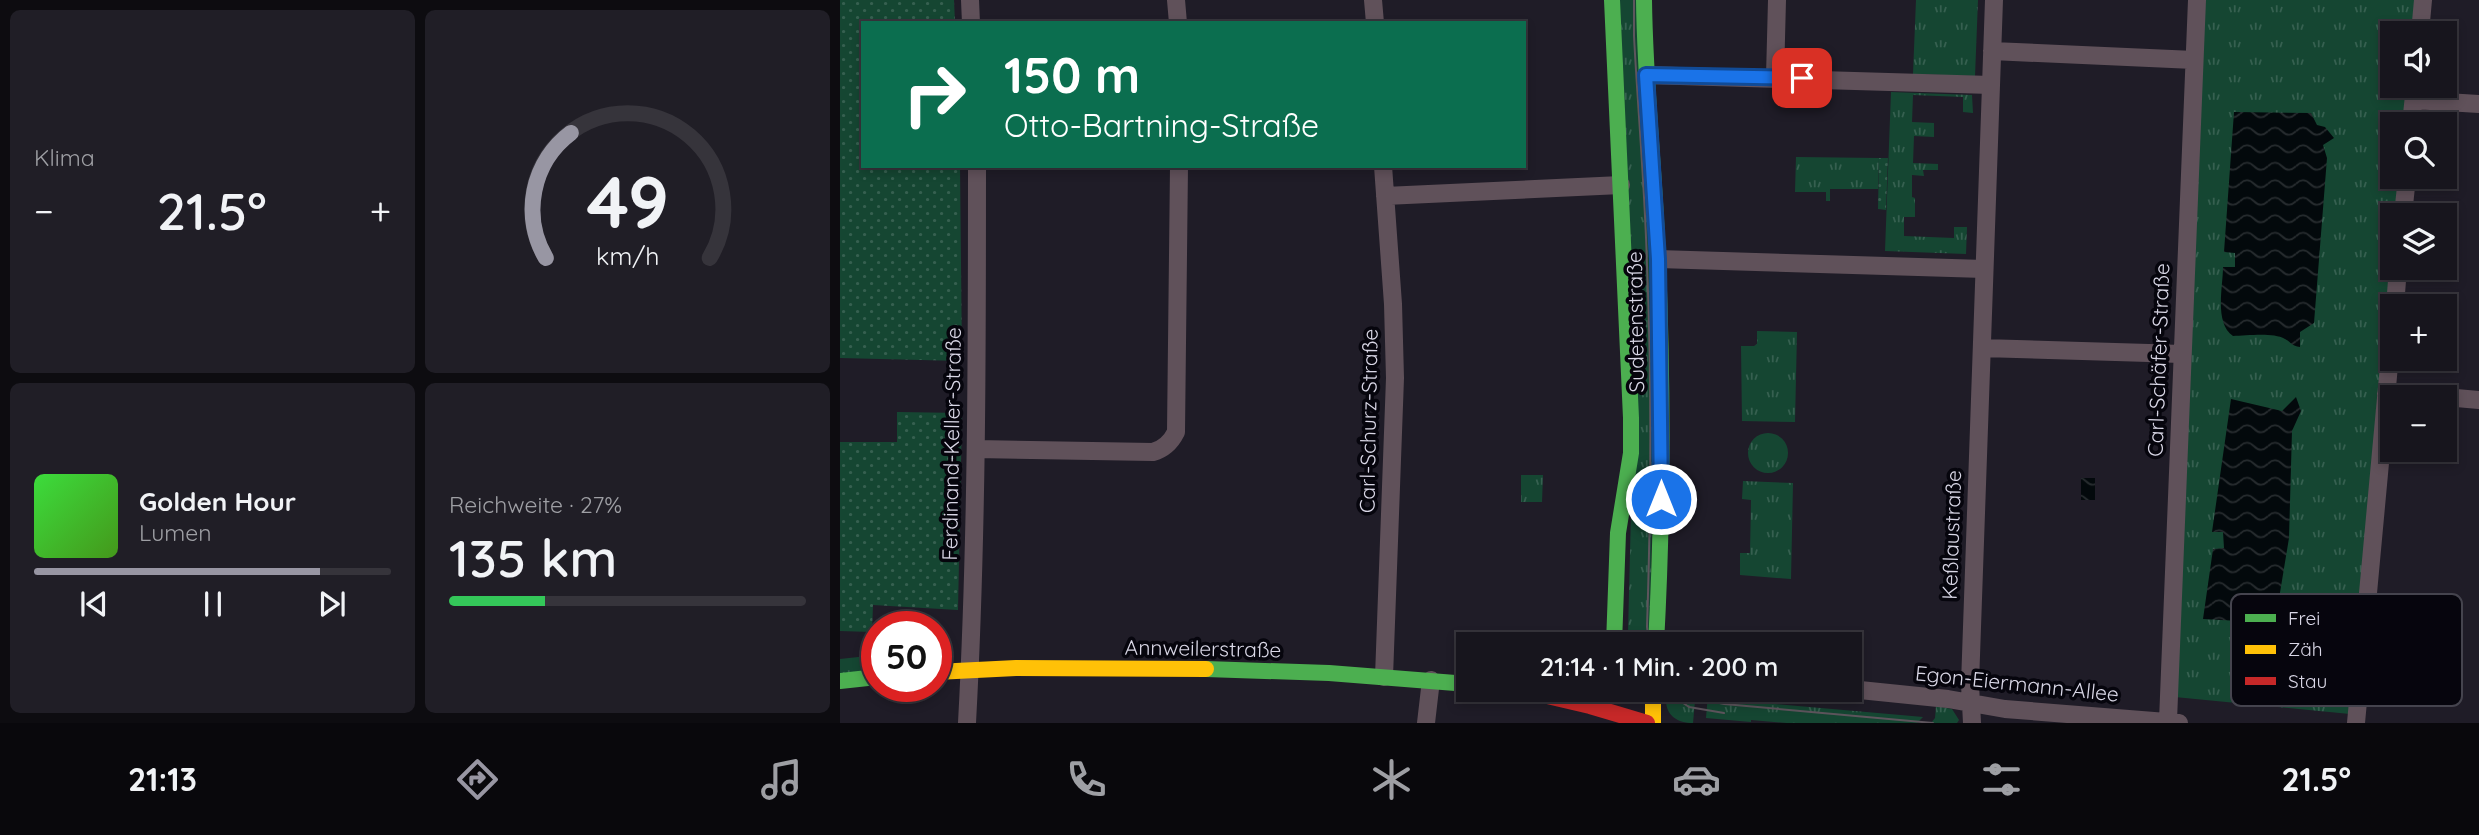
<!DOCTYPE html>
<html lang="de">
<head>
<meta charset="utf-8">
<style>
	:root { --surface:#17151d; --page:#201e26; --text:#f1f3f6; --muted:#9e9fa4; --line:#36343b; --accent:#9896a3 }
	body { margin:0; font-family:Quicksand,sans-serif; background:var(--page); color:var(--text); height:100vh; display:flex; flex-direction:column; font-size:26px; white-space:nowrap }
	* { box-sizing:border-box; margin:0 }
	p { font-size:23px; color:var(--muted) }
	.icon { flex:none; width:38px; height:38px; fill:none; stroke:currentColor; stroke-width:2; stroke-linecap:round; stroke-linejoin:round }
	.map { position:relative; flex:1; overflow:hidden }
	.side { display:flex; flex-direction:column; gap:10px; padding:10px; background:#0d0c10; width:840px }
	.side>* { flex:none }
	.top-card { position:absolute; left:21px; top:21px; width:665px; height:147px; border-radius:0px; box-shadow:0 4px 10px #0003,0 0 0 2px var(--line); background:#0b6e4f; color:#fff; overflow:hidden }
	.fabs { position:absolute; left:1540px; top:21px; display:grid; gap:14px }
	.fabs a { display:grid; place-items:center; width:77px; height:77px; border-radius:0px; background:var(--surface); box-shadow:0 4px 10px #0003,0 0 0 2px var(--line); font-size:35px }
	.speed { position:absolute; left:21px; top:611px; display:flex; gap:14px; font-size:35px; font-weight:700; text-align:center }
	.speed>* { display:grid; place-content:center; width:91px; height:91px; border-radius:50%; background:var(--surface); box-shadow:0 4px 10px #0003,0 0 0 2px var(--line); line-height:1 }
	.speed .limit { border:10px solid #d22; background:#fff; color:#111 }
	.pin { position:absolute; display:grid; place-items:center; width:60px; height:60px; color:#fff; margin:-30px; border-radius:14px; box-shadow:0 4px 10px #0006 }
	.me { position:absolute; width:77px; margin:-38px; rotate:0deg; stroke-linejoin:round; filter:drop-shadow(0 0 5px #0008) }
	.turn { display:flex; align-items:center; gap:24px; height:147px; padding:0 28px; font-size:32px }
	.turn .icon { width:91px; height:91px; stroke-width:2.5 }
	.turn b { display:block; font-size:49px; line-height:60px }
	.big { font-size:52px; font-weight:600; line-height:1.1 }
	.side .widget { flex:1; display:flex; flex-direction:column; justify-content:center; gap:10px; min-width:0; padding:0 24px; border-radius:10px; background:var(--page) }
	.side .dial { align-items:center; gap:0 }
	.dial svg { height:182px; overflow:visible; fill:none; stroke:var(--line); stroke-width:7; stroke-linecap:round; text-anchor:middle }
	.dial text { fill:var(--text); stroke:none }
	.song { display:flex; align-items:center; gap:21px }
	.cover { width:84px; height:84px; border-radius:10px; background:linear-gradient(135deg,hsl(120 70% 55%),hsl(100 70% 35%)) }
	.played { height:7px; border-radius:4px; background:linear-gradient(90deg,var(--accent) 80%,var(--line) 80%) }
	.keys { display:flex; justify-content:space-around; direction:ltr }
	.heat { display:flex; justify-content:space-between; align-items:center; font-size:38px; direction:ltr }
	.charge { height:10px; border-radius:5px; background:linear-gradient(90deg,#34c759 27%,var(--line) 0) }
	.side .tiles { flex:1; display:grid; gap:10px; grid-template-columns:repeat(2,1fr) }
	.trip { position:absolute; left:616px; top:632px; width:406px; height:70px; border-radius:0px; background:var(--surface); box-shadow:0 4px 10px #0003,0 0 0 2px var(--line); font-weight:600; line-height:70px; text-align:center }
	.dock { display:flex; height:112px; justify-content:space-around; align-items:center; background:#09080c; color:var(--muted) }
	.dock .icon { width:49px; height:49px }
	.dock .selected { color:var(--accent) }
	.dock b { font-size:32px; color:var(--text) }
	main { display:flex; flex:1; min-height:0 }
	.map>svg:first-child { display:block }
	.grass { fill:url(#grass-tufts) }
	.garden { fill:url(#garden-dots) }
	.water { fill:url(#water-waves) }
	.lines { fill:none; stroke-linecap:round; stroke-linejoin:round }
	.street { stroke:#60515a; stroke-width:18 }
	.fast { stroke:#4caf50; stroke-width:16 }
	.slow { stroke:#ffc107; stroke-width:16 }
	.jam { stroke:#c62828; stroke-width:16 }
	.tram { stroke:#5e555d; stroke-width:2 }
	.route-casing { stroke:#114b97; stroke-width:18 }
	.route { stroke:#1a73e8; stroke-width:12 }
	.labels { text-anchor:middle; stroke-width:7; stroke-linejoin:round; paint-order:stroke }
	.street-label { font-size:21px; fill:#d9d7e6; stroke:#06050d }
	.key { fill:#06050d; stroke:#45444e; stroke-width:2 }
	.key-label { font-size:19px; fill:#d9d7e6 }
</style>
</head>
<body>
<main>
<section class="side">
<div class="tiles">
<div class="widget"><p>Klima</p>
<div class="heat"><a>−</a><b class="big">21.5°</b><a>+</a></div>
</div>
<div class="widget dial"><svg viewBox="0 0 100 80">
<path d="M14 69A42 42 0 1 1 86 69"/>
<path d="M14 69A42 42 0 0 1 25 14" stroke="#9896a3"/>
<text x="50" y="56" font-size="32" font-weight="700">49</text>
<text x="50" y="72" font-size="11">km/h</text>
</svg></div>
<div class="widget">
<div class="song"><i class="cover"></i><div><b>Golden Hour</b><p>Lumen</p></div></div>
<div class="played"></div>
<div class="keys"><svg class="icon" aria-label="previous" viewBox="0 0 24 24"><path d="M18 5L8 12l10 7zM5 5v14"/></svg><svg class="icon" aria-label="pause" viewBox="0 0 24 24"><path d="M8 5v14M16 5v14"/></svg><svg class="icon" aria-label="next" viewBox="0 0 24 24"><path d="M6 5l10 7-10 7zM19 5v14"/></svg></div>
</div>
<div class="widget"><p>Reichweite · 27%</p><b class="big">135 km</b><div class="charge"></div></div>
</div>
</section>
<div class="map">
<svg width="1639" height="723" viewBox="0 0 1639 723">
	<defs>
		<pattern id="grass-tufts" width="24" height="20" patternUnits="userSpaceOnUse" patternTransform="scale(1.75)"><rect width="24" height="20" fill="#154632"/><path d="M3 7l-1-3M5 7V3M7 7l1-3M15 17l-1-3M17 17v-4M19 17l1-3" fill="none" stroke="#366050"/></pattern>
		<pattern id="garden-dots" width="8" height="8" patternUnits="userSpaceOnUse" patternTransform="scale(1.75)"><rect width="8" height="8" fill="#154632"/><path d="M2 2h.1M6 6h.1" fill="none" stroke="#366050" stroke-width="1.8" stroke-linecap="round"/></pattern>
		<pattern id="water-waves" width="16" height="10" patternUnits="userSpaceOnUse" patternTransform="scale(1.75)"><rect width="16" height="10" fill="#03090c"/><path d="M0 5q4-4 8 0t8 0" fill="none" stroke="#272c2f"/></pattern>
	</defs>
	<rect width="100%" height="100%" fill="#1f1c27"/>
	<path class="grass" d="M777,0H799L815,318L810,635L788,634L791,512Z
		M1076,0H1138L1135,76L1073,74Z
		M1362,0H1576L1573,33H1552V86H1567L1563,124H1552V177H1558L1555,215H1552V244L1510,714L1335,697Z
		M1051,92L1132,95L1133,113L1123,112V97L1073,95L1072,122L1094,123V137L1074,136L1073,163L1098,164V170H1083L1084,176L1072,175V197L1075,198V217H1064V236L1114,238V227H1127L1126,254L1045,251Z
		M956,157L1039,158L1038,189H990V201H986V192H955Z
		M917,331L957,332L955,422L902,421L901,346H914L917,344Z
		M908 453a20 20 0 1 1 40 0a20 20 0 1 1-40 0Z
		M681,475H703L702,502H681Z
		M903,481L953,483L951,579L900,575V553H910L911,500L902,499Z
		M37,655V670L0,674V659Z
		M836,690H856L853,723C838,723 826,716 826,700Z
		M868,694L913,699V702L1083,717L1077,723H947L911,720V722L866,718Z
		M1096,706L1112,709L1119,720L1117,723H1091L1095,718Z"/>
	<path class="garden" d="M0,0H114L115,23H23V166H120L122,361L0,358Z
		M1039,158H1048L1046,210L1038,209Z
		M57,412L122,413L118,610L33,605L32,632L0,631V442H57Z"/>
	<path class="water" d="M1394,112L1471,113L1477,125L1485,127L1494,138L1483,145L1487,158L1474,323L1460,332V347C1451,346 1452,343 1445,339C1432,332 1407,336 1393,336C1374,323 1383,287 1383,267H1395V253L1384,252Z
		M1456,397L1461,411L1452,431L1449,538L1435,623L1363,619L1373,549L1384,548L1383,532H1372L1391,399L1442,411Z
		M1241,478H1255V500H1241Z"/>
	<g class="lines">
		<path class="street" d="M130,0L131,23
			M336,0L338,23
			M533,0L535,23
			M1580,33L1583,0
			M1152,51L1354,60
			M806,75L1151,85
			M935,77L937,0
			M1574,100L1639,104
			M1571,124L1575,86
			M543,166L553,304L555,378L544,677
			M545,196L781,185
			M1563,215L1567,177
			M818,259L1144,269
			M1555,306L1558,268
			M1142,348L1342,354
			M1546,394L1603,397
			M1605,397L1639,400
			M136,449L313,452C324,449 331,442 336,432L339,166
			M1010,689L1108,699L1165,709L1339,723
			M1328,721L1357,0
			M127,723C137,538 137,352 137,166
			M586,723L591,680
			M1132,723L1130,684L1154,0
			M1516,723L1552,333"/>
		<path class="fast" d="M772,0L791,418V453L778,533L774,644
			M804,0C805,87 815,174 818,261C823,388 823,516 816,644
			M366,669L489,673L628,684
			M0,681L37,677"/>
		<path class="slow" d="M96,672L176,668L366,669
			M813,690V723"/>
		<path class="jam" d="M682,690L750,706L807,723"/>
		<path class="tram" d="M794,0V36C798,112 805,189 807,265C812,385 811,506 807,627L809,644
			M824,690L849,707L884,713
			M842,690L861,699L884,704L1093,723"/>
	</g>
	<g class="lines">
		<g class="route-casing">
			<path id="route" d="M821,499L818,259L806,75L962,78"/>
		</g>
		<use href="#route" class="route"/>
	</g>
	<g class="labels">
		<g class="street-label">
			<text transform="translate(796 322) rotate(-91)" y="7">Sudetenstraße</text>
			<text transform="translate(1319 360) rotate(-88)" y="7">Carl-Schäfer-Straße</text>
			<text transform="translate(529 421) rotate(-89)" y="7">Carl-Schurz-Straße</text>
			<text transform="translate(112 444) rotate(-89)" y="7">Ferdinand-Keller-Straße</text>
			<text transform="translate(1112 535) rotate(-88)" y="7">Keßlaustraße</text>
			<text transform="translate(363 649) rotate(1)" y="7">Annweilerstraße</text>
			<text transform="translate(1177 684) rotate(6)" y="7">Egon-Eiermann-Allee</text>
		</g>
	</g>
	<rect x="1391" y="594" width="231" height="112" rx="10" class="key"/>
	<rect x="1405" y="614" width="31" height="8" fill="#4caf50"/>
	<rect x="1405" y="645" width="31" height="9" fill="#ffc107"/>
	<rect x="1405" y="677" width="31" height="8" fill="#c62828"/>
	<g class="key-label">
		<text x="1448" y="625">Frei</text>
		<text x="1448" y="656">Zäh</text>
		<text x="1448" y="688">Stau</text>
	</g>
</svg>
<div class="fabs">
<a><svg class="icon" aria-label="sound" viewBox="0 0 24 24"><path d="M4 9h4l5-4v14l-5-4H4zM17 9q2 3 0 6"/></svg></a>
<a><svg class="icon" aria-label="search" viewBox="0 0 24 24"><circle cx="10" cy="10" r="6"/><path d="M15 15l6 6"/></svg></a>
<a><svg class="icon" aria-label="layers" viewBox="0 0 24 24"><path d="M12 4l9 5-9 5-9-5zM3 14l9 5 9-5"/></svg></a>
<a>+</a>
<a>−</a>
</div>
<div class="speed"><div class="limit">50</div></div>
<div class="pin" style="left:962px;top:78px;background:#d93025"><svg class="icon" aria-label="arrive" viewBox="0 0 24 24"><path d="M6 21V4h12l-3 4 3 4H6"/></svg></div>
<svg class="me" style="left:821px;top:499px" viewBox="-20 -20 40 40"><circle r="17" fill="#1a73e8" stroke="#fff" stroke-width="3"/><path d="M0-11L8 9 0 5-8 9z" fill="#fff"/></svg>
<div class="trip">21:14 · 1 Min. · 200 m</div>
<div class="top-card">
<div class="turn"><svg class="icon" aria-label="right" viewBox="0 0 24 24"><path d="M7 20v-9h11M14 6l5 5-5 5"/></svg><div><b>150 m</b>Otto-Bartning-Straße</div></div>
</div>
</div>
</main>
<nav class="dock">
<b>21:13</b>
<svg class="icon selected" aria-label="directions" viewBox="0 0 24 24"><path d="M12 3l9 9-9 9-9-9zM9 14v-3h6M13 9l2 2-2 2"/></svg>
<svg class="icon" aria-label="music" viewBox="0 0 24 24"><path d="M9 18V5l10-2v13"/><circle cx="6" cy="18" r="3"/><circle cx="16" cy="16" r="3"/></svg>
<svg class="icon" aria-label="phone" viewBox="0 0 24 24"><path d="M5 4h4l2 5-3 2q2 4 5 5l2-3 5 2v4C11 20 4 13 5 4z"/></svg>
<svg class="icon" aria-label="climate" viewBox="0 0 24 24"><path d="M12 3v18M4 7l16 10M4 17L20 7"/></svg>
<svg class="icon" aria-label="car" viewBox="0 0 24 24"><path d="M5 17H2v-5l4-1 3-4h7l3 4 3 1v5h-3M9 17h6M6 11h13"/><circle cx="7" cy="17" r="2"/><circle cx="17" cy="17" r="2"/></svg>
<svg class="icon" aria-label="filters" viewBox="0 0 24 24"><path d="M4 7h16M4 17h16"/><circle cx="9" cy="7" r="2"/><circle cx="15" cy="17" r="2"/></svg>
<b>21.5°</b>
</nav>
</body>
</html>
